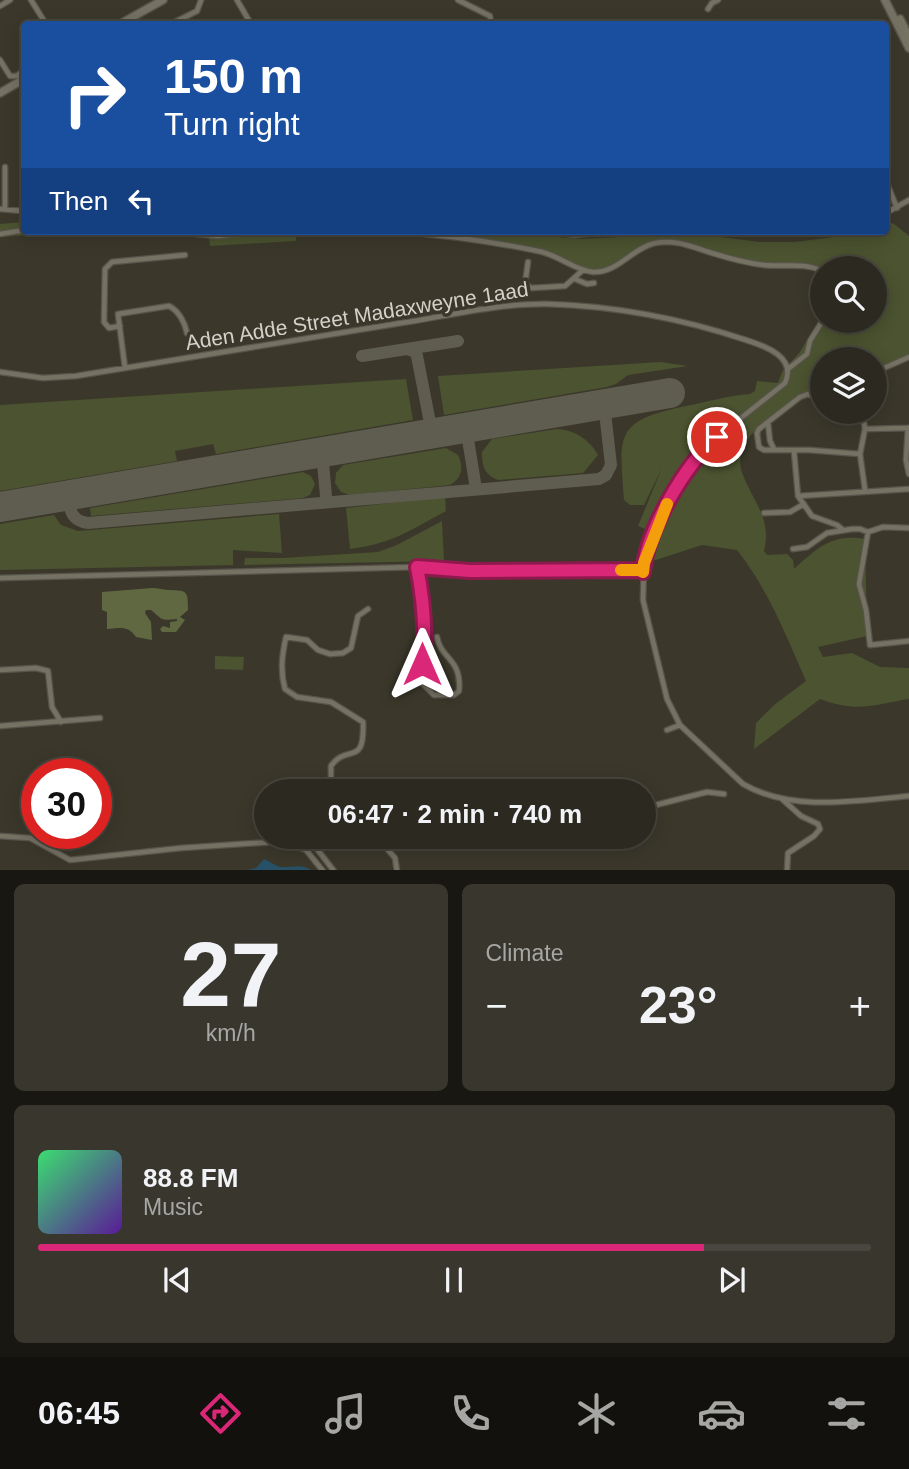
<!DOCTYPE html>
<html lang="en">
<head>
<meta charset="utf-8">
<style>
	:root { --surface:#2c2a20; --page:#38362d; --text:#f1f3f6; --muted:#a6a7a5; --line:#48463e; --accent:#db2777 }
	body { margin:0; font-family:Helvetica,sans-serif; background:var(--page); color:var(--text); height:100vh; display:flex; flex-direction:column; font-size:26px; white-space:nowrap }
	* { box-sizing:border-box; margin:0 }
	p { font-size:23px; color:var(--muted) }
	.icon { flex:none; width:38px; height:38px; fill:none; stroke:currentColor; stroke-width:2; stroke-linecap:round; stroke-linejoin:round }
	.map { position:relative; height:870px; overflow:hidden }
	.sheet { display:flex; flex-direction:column; gap:14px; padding:14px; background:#181712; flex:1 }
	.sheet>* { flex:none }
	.banner { position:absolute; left:21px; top:21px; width:868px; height:214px; border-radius:7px; box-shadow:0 4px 18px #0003,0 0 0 2px var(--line); background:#1a4fa0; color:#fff; overflow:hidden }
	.fabs { position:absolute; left:810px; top:256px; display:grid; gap:14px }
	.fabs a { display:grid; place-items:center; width:77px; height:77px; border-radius:50%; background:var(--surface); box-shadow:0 4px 18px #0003,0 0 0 2px var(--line); font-size:35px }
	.speed { position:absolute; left:21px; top:758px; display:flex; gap:14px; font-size:35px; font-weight:700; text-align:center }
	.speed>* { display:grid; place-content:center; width:91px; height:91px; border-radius:50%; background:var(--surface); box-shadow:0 4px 18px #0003,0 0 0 2px var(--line); line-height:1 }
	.speed .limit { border:10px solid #d22; background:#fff; color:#111 }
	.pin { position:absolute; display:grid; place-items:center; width:60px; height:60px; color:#fff; margin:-30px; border:4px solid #fff; border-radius:50%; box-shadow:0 2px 7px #0007 }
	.me { position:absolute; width:77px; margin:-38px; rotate:0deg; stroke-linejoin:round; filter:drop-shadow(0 0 5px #0008) }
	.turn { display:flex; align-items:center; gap:24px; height:147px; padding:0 28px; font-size:32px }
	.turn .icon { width:91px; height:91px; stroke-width:2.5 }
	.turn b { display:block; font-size:49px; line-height:60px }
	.then { display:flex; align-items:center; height:66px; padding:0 28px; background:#0003; gap:14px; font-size:26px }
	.big { font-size:52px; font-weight:700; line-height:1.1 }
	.sheet .widget { flex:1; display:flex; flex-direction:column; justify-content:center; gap:10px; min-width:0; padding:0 24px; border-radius:10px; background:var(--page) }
	.sheet .dial { align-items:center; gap:0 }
	.dial b { font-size:91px; line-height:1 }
	.song { display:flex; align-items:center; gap:21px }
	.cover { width:84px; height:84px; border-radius:10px; background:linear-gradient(135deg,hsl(140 70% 55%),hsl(270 70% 35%)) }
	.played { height:7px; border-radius:4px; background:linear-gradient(90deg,var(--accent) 80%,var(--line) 80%) }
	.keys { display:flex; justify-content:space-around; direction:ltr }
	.heat { display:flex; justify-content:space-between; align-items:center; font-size:38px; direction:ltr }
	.sheet .tiles { flex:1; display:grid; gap:14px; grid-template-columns:1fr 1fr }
	.widget:last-child { grid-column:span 2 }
	.trip { position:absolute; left:254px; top:779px; width:402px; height:70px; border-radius:35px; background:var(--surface); box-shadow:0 4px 18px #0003,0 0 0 2px var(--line); font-weight:700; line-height:70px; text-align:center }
	.tabs { display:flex; height:112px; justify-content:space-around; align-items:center; background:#12110d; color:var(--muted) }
	.tabs .icon { width:49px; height:49px }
	.tabs .current { color:var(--accent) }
	.tabs b { font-size:32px; color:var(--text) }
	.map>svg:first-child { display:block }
	.green { fill:#4b5330 }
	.forest { fill:#5f6841 }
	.water { fill:#275166 }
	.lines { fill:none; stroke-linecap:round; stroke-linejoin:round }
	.taxiway { stroke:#5f5c50; stroke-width:12 }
	.runway { stroke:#5f5c50; stroke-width:30 }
	.minor-casing { stroke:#57544a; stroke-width:7 }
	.secondary-casing { stroke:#57544a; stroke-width:10 }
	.minor { stroke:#757264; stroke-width:4.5 }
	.secondary { stroke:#757264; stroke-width:7 }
	.route-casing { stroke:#8e194d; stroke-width:18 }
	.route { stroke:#db2777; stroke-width:12 }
	.slow { stroke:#f59e0b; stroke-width:12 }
	.labels { text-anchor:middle; stroke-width:7; stroke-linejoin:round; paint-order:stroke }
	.street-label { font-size:21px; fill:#d3d1c9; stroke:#3b382b }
</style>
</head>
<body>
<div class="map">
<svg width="909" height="871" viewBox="0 0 909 871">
	<rect width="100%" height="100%" fill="#3b382b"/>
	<path class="green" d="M24,222V231H74L0,237V224Z
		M893,223L909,236V357L875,369V359H822V389C793,399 726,435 743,475C754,503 772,519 764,551L767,555L787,554L793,560L794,569C817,548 832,533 865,539L867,636L818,647L823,657L852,653L880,667L909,668V699C872,705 858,713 820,699L754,749L756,723L774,705L806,681C786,636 768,589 737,550L702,545L637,566L649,531L638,526L662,468L644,505H630L624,500C619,433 615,421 686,406C707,402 730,395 750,394L755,391L757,381L778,383L782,372L800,352L822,315V320H875V268H822V274L819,271L744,262L691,245H651L611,270L583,271L546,253L456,238L338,231H488L580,239L621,237L638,231H673L760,242H794L851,235L868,231H886V226Z
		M107,231H330L296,232V241L210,246L209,238Z
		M660,362L688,366L628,375L616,384L607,387L444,415L438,376Z
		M406,379L413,420L216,454L213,444L175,451L177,461L0,491V405Z
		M557,429C575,430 589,439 598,455L583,473L498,480C484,474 482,466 482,452L492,439Z
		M446,448L458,455C464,467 462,478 450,485L350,495L341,492L335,483L336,473L343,465Z
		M303,472L311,476L315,484L310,495L303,498L91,516L90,508Z
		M445,497L446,511C408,531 395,543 350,549L346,508Z
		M279,514L282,553L233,550V565L0,570V524L54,515L61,525L78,531Z
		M442,521L444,561L244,565L245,558H283L378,552L397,545Z
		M215,656L244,657L243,670L215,669Z"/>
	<path class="forest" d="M152,588C158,588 164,590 170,590C187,591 188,590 188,610L180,617L185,620L176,632H162L160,629L163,626L170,628V622L177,621V619C161,621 163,620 151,610H146L145,613L151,622L152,640L136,637C128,625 120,628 107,629V612L102,610V592Z"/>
	<path class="water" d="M264,859C269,861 276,866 281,867C293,868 300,863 311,870H248L256,868Z"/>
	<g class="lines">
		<path class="taxiway" d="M407,349L415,352L417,356L432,433
			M362,356L458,341
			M466,427L476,489
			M322,452L326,496
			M67,495C70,510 71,521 88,523L599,479L606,475L611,465L604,404"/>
		<path class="runway" d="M0,507L670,393"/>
		<g class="minor-casing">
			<path id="minor" d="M31,0L46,24
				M237,0L251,24
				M458,0L490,16L491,24
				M0,6L10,0
				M708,9L712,3L718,0
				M171,24L197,11L201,0
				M0,60L10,76H17L24,70
				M886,181L897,208
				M0,209L24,211
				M5,209V167
				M886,213L909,200
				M167,231L218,236L259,231
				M394,231C442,235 490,241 538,251C557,254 574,270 593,272C618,273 632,248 655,243C677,239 692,247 712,253C728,258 747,263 764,265C784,267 805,262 822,271
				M546,231L575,235L614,231
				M0,234L24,230
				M528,262L525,284L531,288L565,286L583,270
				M575,279L587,284L594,283
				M120,326L109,328L104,322L105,269L112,262L185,255
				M125,368L118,314L169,306C179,311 185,323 187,333
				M788,369L807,354L810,341L823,320
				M0,372L43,378L76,376C184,359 292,340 401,323C448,316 499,303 548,304C614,306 683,319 746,340C765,346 797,357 785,383L717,437L694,461L662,513L644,563L643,600L667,699L680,725L743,784C791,812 856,801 909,796
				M875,372L909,357
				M822,389L800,397L759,429L757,433L759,447L764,450H809L860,454
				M810,395L822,399
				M862,411L865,429L860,454L865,490
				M768,423L770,441L774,449
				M908,428L906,460L909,474
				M865,429L909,428
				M794,451L798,496L909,489
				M798,496L812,516L837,525L843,530
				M764,513L790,512L804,504
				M868,532L859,584L866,610L870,645L909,641
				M793,549L807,547L827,533L852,529H860L868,532L883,527L909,528
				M417,567L423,598L425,646L423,684L434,695H454L459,691C462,658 441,660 437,637
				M0,578L417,567L470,571L639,570L643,572
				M0,670L36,668L48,671L52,707L61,722
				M0,726L100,718
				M667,730L680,725
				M337,791L331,781V766C347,743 365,768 363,722L331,702L297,697L285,689C280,671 282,655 286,637L307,640L318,650L330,654L343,653L351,648L358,616L368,609
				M782,799L801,816L818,824L820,829L814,836L788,853L787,871
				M644,808L707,792L724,794
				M0,836L30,838L70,860L181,848L273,842L289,843L306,850L323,871
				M307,836L334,871
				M376,836L395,858L397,871"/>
		</g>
		<g class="secondary-casing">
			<path id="secondary" d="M885,0L909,48
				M900,19L909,37
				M120,24L163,0
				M0,93L24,79"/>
		</g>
		<use href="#minor" class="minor"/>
		<use href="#secondary" class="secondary"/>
	</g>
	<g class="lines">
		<g class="route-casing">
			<path id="route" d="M422,664C427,632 423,598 417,567L470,571L639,570L643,572C647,529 685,465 717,437"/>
		</g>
		<use href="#route" class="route"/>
		<path class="slow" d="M621,570H639L643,572L644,563L667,504"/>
	</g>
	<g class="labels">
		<g class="street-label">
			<text transform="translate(357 316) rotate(-9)" y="7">Aden Adde Street Madaxweyne 1aad</text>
		</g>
	</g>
</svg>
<div class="fabs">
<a><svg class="icon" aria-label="search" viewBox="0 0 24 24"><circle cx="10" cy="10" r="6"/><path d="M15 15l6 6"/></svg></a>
<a><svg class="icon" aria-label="layers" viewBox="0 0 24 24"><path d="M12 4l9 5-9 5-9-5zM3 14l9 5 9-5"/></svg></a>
</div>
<div class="speed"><div class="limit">30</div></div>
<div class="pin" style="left:717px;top:437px;background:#d93025"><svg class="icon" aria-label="arrive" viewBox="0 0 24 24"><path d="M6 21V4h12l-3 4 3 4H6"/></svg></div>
<svg class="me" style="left:422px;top:664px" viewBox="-20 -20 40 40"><path d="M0-17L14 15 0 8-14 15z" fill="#db2777" stroke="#fff" stroke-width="4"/></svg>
<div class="trip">06:47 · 2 min · 740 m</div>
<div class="banner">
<div class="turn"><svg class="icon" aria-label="right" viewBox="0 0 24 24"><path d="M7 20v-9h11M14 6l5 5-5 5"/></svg><div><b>150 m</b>Turn right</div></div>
<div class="then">Then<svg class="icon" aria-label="left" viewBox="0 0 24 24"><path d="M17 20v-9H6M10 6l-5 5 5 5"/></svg></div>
</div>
</div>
<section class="sheet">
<div class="tiles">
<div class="widget dial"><b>27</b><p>km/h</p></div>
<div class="widget"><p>Climate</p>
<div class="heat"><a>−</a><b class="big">23°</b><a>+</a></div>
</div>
<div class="widget">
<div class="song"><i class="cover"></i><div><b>88.8 FM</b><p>Music</p></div></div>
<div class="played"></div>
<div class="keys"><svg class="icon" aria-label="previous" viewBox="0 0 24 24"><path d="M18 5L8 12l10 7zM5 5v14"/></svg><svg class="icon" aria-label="pause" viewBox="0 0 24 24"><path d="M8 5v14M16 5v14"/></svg><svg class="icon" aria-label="next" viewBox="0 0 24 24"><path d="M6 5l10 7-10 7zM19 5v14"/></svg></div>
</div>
</div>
</section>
<nav class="tabs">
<b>06:45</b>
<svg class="icon current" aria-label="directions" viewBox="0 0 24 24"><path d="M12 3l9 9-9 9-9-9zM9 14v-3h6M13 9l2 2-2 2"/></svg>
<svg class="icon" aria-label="music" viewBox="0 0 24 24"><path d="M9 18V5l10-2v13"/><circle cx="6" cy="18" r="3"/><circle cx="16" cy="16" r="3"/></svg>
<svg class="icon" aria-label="phone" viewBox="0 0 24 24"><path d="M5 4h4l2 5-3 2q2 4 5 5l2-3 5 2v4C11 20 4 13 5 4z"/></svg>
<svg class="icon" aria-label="climate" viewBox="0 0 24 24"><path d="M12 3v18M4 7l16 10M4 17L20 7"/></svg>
<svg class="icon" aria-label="car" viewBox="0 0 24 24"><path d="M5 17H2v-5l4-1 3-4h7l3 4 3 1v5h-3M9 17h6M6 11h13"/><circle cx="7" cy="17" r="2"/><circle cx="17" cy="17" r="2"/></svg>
<svg class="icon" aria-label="filters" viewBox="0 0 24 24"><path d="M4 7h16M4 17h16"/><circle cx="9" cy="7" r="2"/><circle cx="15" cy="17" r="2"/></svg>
</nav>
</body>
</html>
